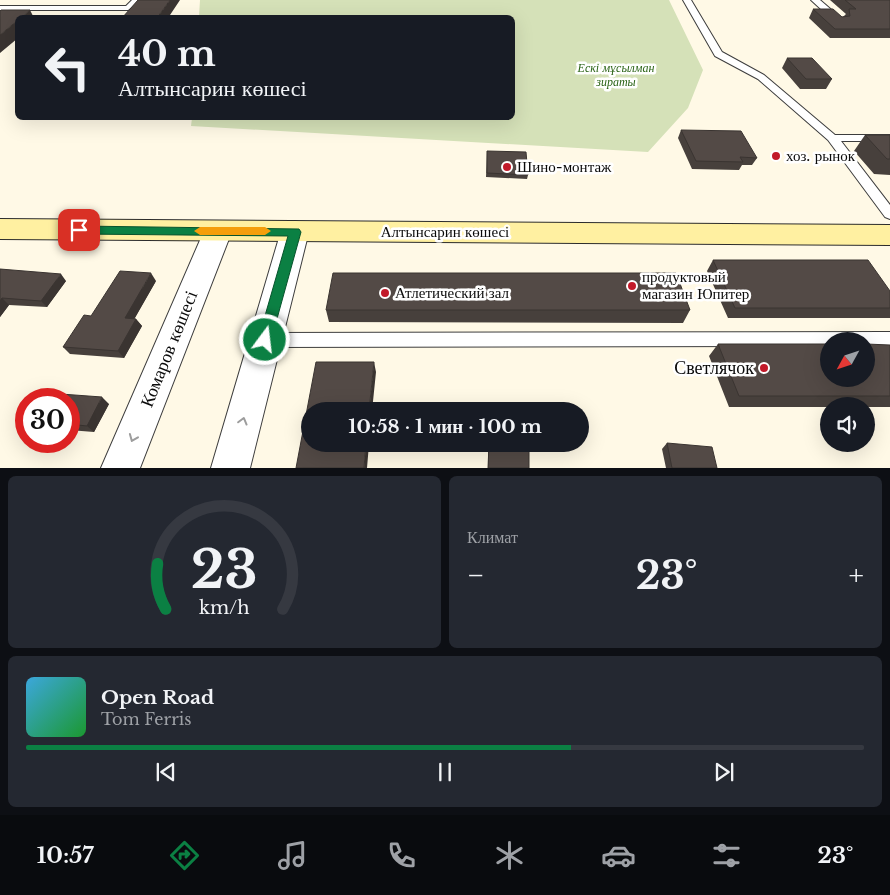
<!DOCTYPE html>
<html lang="ru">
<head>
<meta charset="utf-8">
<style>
	:root { --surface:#171b24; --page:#242831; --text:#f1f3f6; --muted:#9ea1a6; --line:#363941; --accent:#0b8043 }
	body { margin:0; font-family:"Libre Baskerville",serif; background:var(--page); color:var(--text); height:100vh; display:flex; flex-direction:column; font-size:19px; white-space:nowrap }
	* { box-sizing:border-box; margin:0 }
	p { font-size:16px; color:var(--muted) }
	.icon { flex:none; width:28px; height:28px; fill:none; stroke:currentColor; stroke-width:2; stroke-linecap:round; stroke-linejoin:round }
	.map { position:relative; height:468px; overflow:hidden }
	.sheet { display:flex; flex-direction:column; gap:8px; padding:8px; background:#0d0f14; flex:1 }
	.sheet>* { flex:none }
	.hud { position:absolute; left:15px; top:15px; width:500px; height:105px; border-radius:8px; box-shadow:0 5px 20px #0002; background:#171b24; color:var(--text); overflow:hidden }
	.needle { width:32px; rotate:230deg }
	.fabs { position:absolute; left:820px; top:332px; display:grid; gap:10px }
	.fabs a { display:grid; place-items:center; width:55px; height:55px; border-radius:50%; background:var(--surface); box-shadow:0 5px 20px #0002; font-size:25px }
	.speed { position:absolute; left:15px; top:388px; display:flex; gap:10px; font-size:25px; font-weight:700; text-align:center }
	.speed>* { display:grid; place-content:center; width:65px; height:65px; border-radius:50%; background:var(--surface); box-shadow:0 5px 20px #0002; line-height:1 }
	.speed .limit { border:8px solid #d22; background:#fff; color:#111 }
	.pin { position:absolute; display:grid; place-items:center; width:42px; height:42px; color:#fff; margin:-21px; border-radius:10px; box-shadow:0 2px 8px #0006 }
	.me { position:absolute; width:55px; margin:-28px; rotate:15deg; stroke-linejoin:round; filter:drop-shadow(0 0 4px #0008) }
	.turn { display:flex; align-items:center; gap:18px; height:105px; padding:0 20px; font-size:22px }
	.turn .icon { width:65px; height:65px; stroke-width:2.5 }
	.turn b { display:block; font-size:35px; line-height:42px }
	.big { font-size:38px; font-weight:800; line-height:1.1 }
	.sheet .widget { flex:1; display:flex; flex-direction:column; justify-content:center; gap:8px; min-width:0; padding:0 18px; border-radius:8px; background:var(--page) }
	.sheet .dial { align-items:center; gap:0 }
	.dial svg { height:130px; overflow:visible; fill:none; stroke:var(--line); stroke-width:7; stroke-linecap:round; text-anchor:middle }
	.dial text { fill:var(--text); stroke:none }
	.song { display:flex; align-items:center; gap:15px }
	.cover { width:60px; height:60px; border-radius:8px; background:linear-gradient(135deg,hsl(200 70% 55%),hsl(130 70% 35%)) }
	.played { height:5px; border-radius:2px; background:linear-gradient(90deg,var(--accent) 65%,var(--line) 65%) }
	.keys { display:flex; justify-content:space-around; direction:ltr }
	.heat { display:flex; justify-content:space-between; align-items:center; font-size:28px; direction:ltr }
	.sheet .tiles { flex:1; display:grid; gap:8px; grid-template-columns:1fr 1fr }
	.widget:last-child { grid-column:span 2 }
	.trip { position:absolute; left:301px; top:402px; width:288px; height:50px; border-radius:25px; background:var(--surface); box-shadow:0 5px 20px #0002; font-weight:800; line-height:50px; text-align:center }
	.dock { display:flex; height:80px; justify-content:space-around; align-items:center; background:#090b0e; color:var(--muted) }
	.dock .icon { width:35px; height:35px }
	.dock .on { color:var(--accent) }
	.dock b { font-size:22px; color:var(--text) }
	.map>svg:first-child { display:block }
	.cemetery { fill:#d5e1b8 }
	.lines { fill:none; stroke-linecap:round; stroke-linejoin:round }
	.lane-casing { stroke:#3d3d3d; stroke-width:2 }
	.street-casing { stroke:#3d3d3d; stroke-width:2 }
	.secondary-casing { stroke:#2c2c2c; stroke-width:2 }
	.lane { fill:#fff; fill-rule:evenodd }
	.street { fill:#fff; fill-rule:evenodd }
	.secondary { fill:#fff0a1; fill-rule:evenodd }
	.wall { fill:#47403c }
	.shaded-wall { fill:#3a3431 }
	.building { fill:#534a46; stroke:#3a3431 }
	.oneway { stroke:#9d9d9d }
	.route { fill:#0b8043; stroke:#07532c }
	.slow { fill:#f59e0b }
	.poi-dot { fill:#c21a2a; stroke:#fff; stroke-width:2 }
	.labels { text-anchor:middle; stroke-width:5; stroke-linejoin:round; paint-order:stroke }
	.far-park-label { font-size:12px; font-style:italic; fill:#2b6417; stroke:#fff }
	.poi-label { font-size:15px; fill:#0a0a0a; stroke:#fff; text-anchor:start }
	.street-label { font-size:15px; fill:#0a0a0a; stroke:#fff }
	.near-street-label { font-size:18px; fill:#0a0a0a; stroke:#fff }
	.near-poi-label { font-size:18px; fill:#0a0a0a; stroke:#fff; text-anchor:end }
</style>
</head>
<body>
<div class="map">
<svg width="890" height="468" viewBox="0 0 890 468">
	<rect width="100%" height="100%" fill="#fff9e6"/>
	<path class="cemetery" d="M200,0H669L703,70L688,108L648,152L191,126L192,118H512V18L199,17Z"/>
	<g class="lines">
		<g class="lane-casing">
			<path id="lane" d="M132,0H141L128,10H0V6H126Z
				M683,0H691L722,52L764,75L835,135H890V141H841L890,205V219L885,217L828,140L758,79L715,56Z
				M811,0H820L842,19V23H836Z
				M890,332V346H866V341H829V346L265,347L259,345L257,340L259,335L265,333Z"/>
		</g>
		<g class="street-casing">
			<path id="street" d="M218,221L228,224L232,231L140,468H101L204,231L208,224Z
				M295,221L305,224L309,231L250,468H211L281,231L285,224Z"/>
		</g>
		<g class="secondary-casing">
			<path id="secondary" d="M0,219L890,225V245L0,239Z"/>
		</g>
		<use href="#lane" class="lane"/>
		<use href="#street" class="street"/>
		<use href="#secondary" class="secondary"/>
	</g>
	<path class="wall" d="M830,0H890V38H830L809,18L813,9L842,17L844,16L846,14Z
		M787,58L832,79L826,89H800L782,68Z
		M681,130L757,158L752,165H742L739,170L692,169L678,138Z
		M865,135H890V175L874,174L854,151Z
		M487,151L528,175L527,179L486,177Z
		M713,260L890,308V318H728L707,271Z
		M0,269L66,281L47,307L9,305L0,317Z
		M156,281L134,319H136L142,326L124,358L70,354L63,347L91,316Z
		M326,310H690L683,323L329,322Z
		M718,344L890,345V407H866V406H829V407H729L709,356Z
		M69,399L109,404L94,432L69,430Z
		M667,443L717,468H666L662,449Z
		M488,444H529V468H488Z"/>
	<path class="shaded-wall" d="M170,0H180L168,18H157Z
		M30,10L34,18H21Z
		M18,20V38L0,53V35Z
		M151,273L156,281L131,325L125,318Z
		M61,274L66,281L47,307L41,301Z
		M2,298L9,305L0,317V301Z
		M136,319L142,326L124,358L118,351Z
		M374,362L376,372L372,411H369Z
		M102,397L109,404L94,432L87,426Z
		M366,444H369L367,468H364Z"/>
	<path class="building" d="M138,0H170L157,18H122Z
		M845,0H890V29H835L813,9H833L842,17L850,16L849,9H856Z
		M1,10H30L21,18H18V20L0,35V11Z
		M787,58H812L832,79H806Z
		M681,130L741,131L757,158L740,157L743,162L696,161Z
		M865,135H890V159H887Z
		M487,151L526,152L528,175L487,173Z
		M713,260H868L890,291V308H735Z
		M0,269L61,274L41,301L2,298L0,301Z
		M120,271L151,273L125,318L136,319L118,351L63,347L84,315L91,316Z
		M333,273H676L690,310H326Z
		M718,344H829V379H866V344L890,345V396H739Z
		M316,362H374L369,411H310V444H366L364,468H296Z
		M47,393L102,397L87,426L69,424V399H44Z
		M667,443L712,447L717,468H672Z
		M489,444H529V468H488Z"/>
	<defs><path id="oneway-chevron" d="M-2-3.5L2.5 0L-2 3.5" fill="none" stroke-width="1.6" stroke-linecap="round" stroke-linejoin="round" transform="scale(1.25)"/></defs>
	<g class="oneway">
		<use href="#oneway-chevron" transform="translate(243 421) rotate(-75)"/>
		<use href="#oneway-chevron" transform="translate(133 438) rotate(112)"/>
	</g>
	<path class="route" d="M79,226L299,229L301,232L270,344L265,346L260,344L258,340L288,236L79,234L74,230Z"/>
	<path class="slow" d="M200,227H265L271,231L265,235H200L194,231Z"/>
	<g class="poi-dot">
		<circle cx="776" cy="156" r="5"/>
		<circle cx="507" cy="167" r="5"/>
		<circle cx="632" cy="286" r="5"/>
		<circle cx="385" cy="293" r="5"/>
		<circle cx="764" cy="368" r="5"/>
	</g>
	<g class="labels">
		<g class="far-park-label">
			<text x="616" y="72">Ескі мұсылман<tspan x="616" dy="14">зираты</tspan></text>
		</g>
		<g class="poi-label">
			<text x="786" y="161">хоз. рынок</text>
			<text x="517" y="172">Шино-монтаж</text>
			<text x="642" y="282">продуктовый<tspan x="642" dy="17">магазин Юпитер</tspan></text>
			<text x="395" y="298">Атлетический зал</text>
		</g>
		<g class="street-label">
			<text x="445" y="237">Алтынсарин көшесі</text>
		</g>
		<g class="near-street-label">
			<text transform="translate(169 349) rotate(-68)" y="6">Комаров көшесі</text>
		</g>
		<g class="near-poi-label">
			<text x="754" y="374">Светлячок</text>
		</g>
	</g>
</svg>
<div class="fabs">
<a><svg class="needle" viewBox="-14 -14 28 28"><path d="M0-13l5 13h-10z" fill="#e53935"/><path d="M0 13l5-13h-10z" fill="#9ea1a6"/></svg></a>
<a><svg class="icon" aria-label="sound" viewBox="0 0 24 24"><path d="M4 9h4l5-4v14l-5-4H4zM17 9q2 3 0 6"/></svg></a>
</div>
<div class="speed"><div class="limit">30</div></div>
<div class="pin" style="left:79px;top:230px;background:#d93025"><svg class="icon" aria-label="arrive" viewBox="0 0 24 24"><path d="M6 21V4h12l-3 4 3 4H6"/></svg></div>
<svg class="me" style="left:265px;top:340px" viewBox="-20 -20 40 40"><circle r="17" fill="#0b8043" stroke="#fff" stroke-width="3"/><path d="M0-11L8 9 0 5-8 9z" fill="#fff"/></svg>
<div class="trip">10:58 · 1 мин · 100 m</div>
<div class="hud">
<div class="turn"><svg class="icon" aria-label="left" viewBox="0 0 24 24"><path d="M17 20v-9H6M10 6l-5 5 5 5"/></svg><div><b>40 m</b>Алтынсарин көшесі</div></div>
</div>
</div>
<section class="sheet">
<div class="tiles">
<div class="widget dial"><svg viewBox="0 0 100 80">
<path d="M14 69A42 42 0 1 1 86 69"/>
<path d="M14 69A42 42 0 0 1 9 41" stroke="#0b8043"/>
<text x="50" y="56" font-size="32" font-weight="700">23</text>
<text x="50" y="72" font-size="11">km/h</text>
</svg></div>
<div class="widget"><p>Климат</p>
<div class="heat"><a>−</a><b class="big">23°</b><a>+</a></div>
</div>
<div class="widget">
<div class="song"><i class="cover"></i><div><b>Open Road</b><p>Tom Ferris</p></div></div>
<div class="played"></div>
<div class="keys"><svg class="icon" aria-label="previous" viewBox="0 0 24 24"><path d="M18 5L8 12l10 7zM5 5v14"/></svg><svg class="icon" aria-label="pause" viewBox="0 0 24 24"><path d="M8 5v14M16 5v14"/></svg><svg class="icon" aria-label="next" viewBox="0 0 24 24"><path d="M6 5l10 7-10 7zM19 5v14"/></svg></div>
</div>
</div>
</section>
<nav class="dock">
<b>10:57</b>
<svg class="icon on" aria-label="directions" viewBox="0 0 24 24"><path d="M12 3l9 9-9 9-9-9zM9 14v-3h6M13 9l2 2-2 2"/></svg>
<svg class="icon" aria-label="music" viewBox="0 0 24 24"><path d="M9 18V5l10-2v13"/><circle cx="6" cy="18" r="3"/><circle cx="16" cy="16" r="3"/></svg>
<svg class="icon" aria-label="phone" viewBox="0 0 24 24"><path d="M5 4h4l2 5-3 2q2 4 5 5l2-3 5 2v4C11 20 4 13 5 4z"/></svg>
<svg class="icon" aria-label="climate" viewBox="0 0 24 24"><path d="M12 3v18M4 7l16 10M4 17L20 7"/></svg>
<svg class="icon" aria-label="car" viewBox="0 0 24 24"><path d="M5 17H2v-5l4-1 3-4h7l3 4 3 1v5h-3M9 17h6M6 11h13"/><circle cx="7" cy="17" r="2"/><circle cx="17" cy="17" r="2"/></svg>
<svg class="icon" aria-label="filters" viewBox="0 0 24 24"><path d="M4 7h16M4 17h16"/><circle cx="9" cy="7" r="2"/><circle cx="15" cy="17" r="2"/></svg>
<b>23°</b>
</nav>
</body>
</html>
